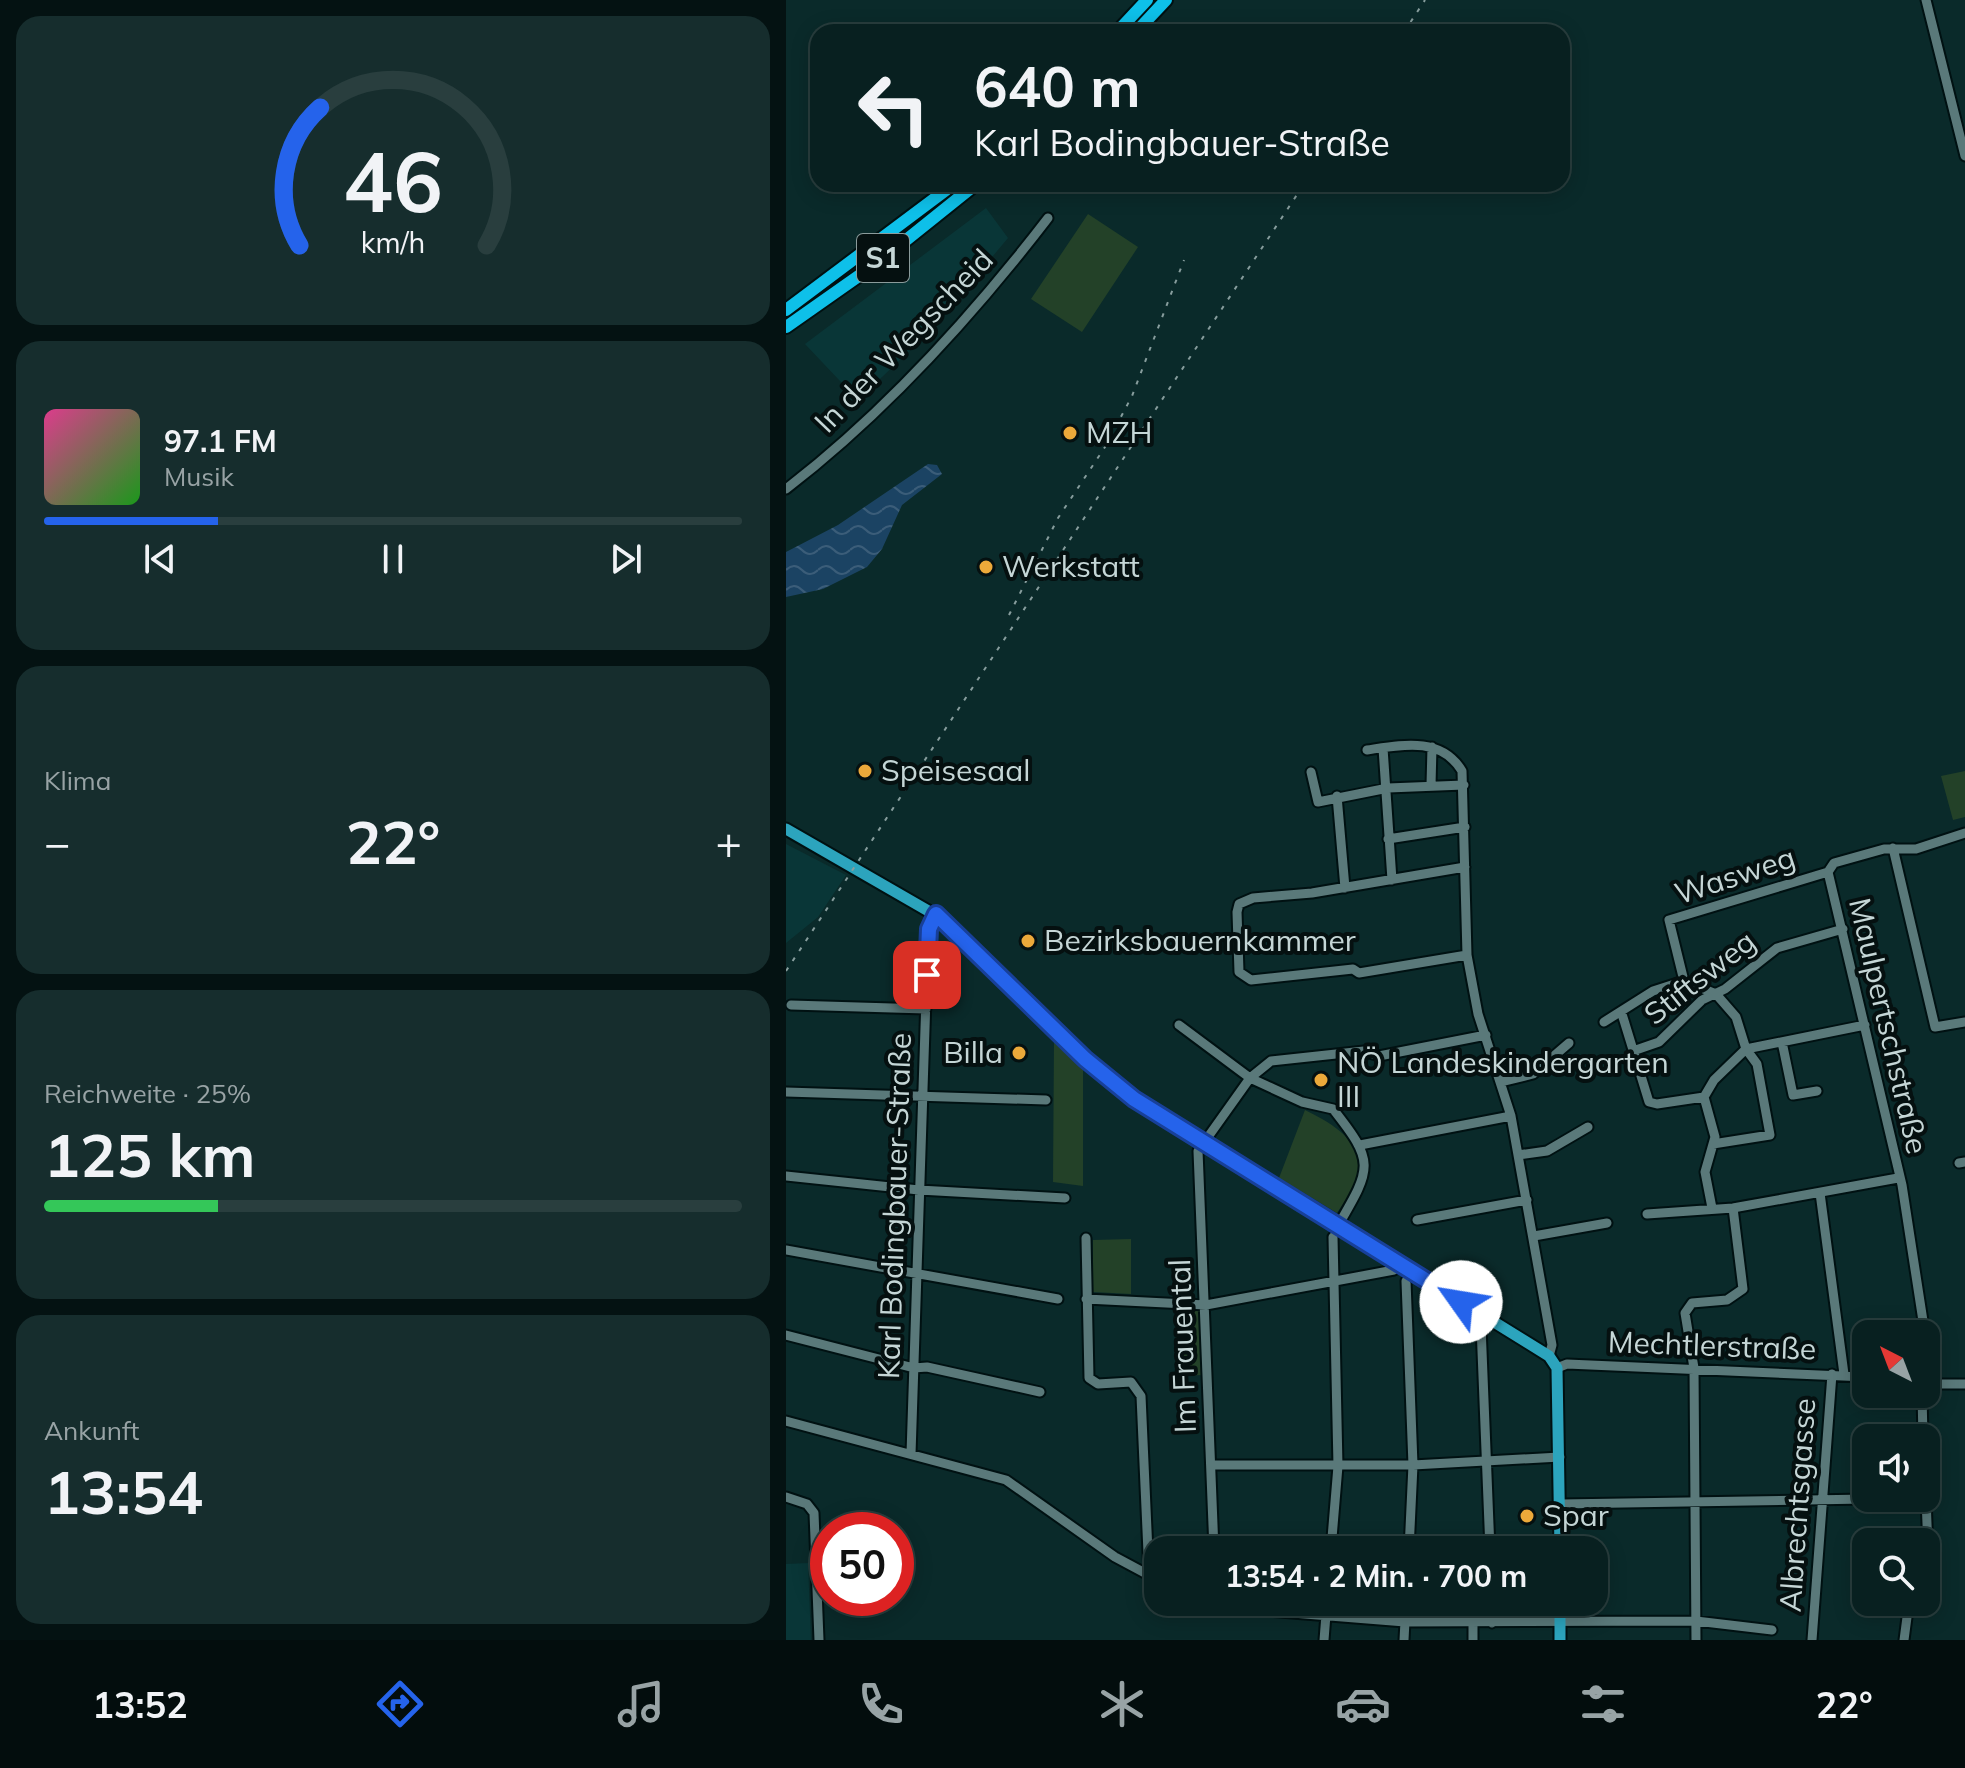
<!DOCTYPE html>
<html lang="de">
<head>
<meta charset="utf-8">
<style>
	:root { --surface:#082020; --page:#162d2d; --text:#f1f3f6; --muted:#98a3a5; --line:#293e3e; --accent:#2563eb }
	body { margin:0; font-family:Mulish,sans-serif; background:var(--page); color:var(--text); height:100vh; display:flex; flex-direction:column; font-size:30px; white-space:nowrap }
	* { box-sizing:border-box; margin:0 }
	p { font-size:26px; color:var(--muted) }
	.icon { flex:none; width:44px; height:44px; fill:none; stroke:currentColor; stroke-width:2; stroke-linecap:round; stroke-linejoin:round }
	.map { position:relative; flex:1; overflow:hidden }
	.details { display:flex; flex-direction:column; gap:16px; padding:16px; background:#041212; width:786px }
	.details>* { flex:none }
	.guide { position:absolute; left:24px; top:24px; width:760px; height:168px; border-radius:24px; box-shadow:0 4px 20px #0003,0 0 0 2px var(--line); background:#082020; color:var(--text); overflow:hidden }
	.needle { width:52px; rotate:318deg }
	.controls { position:absolute; left:1066px; top:1320px; display:grid; gap:16px }
	.controls a { display:grid; place-items:center; width:88px; height:88px; border-radius:16px; background:var(--surface); box-shadow:0 4px 20px #0003,0 0 0 2px var(--line); font-size:40px }
	.speed { position:absolute; left:24px; top:1512px; display:flex; gap:16px; font-size:40px; font-weight:700; text-align:center }
	.speed>* { display:grid; place-content:center; width:104px; height:104px; border-radius:50%; background:var(--surface); box-shadow:0 4px 20px #0003,0 0 0 2px var(--line); line-height:1 }
	.speed .limit { border:12px solid #d22; background:#fff; color:#111 }
	.pin { position:absolute; display:grid; place-items:center; width:68px; height:68px; color:#fff; margin:-34px; border-radius:16px; box-shadow:0 4px 12px #0006 }
	.me { position:absolute; width:88px; margin:-44px; rotate:302deg; stroke-linejoin:round; filter:drop-shadow(0 0 6px #0008) }
	.turn { display:flex; align-items:center; gap:28px; height:168px; padding:0 32px; font-size:36px }
	.turn .icon { width:104px; height:104px; stroke-width:2.5 }
	.turn b { display:block; font-size:56px; line-height:68px }
	.big { font-size:60px; font-weight:700; line-height:1.1 }
	.details .card { flex:1; display:flex; flex-direction:column; justify-content:center; gap:12px; min-width:0; padding:0 28px; border-radius:24px; background:var(--page) }
	.details .dial { align-items:center; gap:0 }
	.dial svg { height:208px; overflow:visible; fill:none; stroke:var(--line); stroke-width:7; stroke-linecap:round; text-anchor:middle }
	.dial text { fill:var(--text); stroke:none }
	.song { display:flex; align-items:center; gap:24px }
	.cover { width:96px; height:96px; border-radius:12px; background:linear-gradient(135deg,hsl(330 70% 55%),hsl(120 70% 35%)) }
	.played { height:8px; border-radius:4px; background:linear-gradient(90deg,var(--accent) 25%,var(--line) 25%) }
	.keys { display:flex; justify-content:space-around; direction:ltr }
	.heat { display:flex; justify-content:space-between; align-items:center; font-size:44px; direction:ltr }
	.charge { height:12px; border-radius:6px; background:linear-gradient(90deg,#34c759 25%,var(--line) 0) }
	.trip { position:absolute; left:358px; top:1536px; width:464px; height:80px; border-radius:24px; background:var(--surface); box-shadow:0 4px 20px #0003,0 0 0 2px var(--line); font-weight:700; line-height:80px; text-align:center }
	.tab-bar { display:flex; height:128px; justify-content:space-around; align-items:center; background:#030d0d; color:var(--muted) }
	.tab-bar .icon { width:56px; height:56px }
	.tab-bar .current { color:var(--accent) }
	.tab-bar b { font-size:36px; color:var(--text) }
	main { display:flex; flex:1; min-height:0 }
	.map>svg:first-child { display:block }
	.built { fill:#093637 }
	.park { fill:#234128 }
	.water { fill:url(#water-waves) }
	.lines { fill:none; stroke-linecap:round; stroke-linejoin:round }
	.minor-casing { stroke:#001112; stroke-width:13 }
	.major-casing { stroke:#001112; stroke-width:15 }
	.highway-casing { stroke:#001112; stroke-width:16 }
	.minor { stroke:#5a797a; stroke-width:9 }
	.major { stroke:#2ca4bd; stroke-width:11 }
	.highway { stroke:#0ec0e9; stroke-width:12 }
	.rail { stroke:#879d9d; stroke-width:2; stroke-dasharray:4 8; stroke-linecap:butt }
	.route-casing { stroke:#184099; stroke-width:20 }
	.route { stroke:#2563eb; stroke-width:14 }
	.poi-dot { fill:#eca93a; stroke:#051010; stroke-width:3 }
	.labels { text-anchor:middle; stroke-width:8; stroke-linejoin:round; paint-order:stroke }
	.shield { fill:#051010; stroke:#8b9b9b; stroke-width:2 }
	.shield-label { font-size:28px; font-weight:bold; fill:#c5d6d6 }
	.street-label { font-size:30px; fill:#c5d6d6; stroke:#051010 }
	.poi-label { font-size:30px; fill:#c5d6d6; stroke:#051010; text-anchor:start }
</style>
</head>
<body>
<main>
<section class="details">
<div class="card dial"><svg viewBox="0 0 100 80">
<path d="M14 69A42 42 0 1 1 86 69"/>
<path d="M14 69A42 42 0 0 1 22 16" stroke="#2563eb"/>
<text x="50" y="56" font-size="32" font-weight="700">46</text>
<text x="50" y="72" font-size="11">km/h</text>
</svg></div>
<div class="card">
<div class="song"><i class="cover"></i><div><b>97.1 FM</b><p>Musik</p></div></div>
<div class="played"></div>
<div class="keys"><svg class="icon" aria-label="previous" viewBox="0 0 24 24"><path d="M18 5L8 12l10 7zM5 5v14"/></svg><svg class="icon" aria-label="pause" viewBox="0 0 24 24"><path d="M8 5v14M16 5v14"/></svg><svg class="icon" aria-label="next" viewBox="0 0 24 24"><path d="M6 5l10 7-10 7zM19 5v14"/></svg></div>
</div>
<div class="card"><p>Klima</p>
<div class="heat"><a>−</a><b class="big">22°</b><a>+</a></div>
</div>
<div class="card"><p>Reichweite · 25%</p><b class="big">125 km</b><div class="charge"></div></div>
<div class="card"><p>Ankunft</p><b class="big">13:54</b></div>
</section>
<div class="map">
<svg width="1179" height="1640" viewBox="0 0 1179 1640">
	<defs>
		<pattern id="water-waves" width="16" height="10" patternUnits="userSpaceOnUse" patternTransform="scale(2)"><rect width="16" height="10" fill="#1b4363"/><path d="M0 5q4-4 8 0t8 0" fill="none" stroke="#3b5d79"/></pattern>
	</defs>
	<rect width="100%" height="100%" fill="#0a2a2a"/>
	<path class="built" d="M200,208L222,238L144,331L72,400L19,344Z
		M0,844L60,875L32,917L0,943Z
		M22,1563L25,1640H0V1564Z"/>
	<path class="park" d="M302,214L352,247L296,332L245,299Z
		M1179,771V817L1167,820L1155,776Z
		M268,1040L297,1068V1186L267,1182Z
		M519,1110C545,1123 583,1143 571,1180C568,1191 557,1203 551,1213L493,1178Z
		M345,1239V1294L307,1292V1240Z
		M391,1309L413,1310L417,1313L418,1375L389,1376Z"/>
	<path class="water" d="M142,464L151,465L156,474L116,505L96,549L81,567L37,589L0,597V552L52,525Z"/>
	<g class="lines">
		<g class="minor-casing">
			<path id="minor" d="M1140,0L1179,156
				M0,489C100,412 185,318 262,218
				M597,748L606,880
				M581,750C615,745 655,736 676,771L681,955L692,1014L725,1116L766,1345L763,1356
				M525,772L532,802L602,788L678,785
				M645,785L646,747
				M551,796L559,888
				M602,839L679,827
				M1107,848L1149,1027L1179,1022
				M679,867L526,893L467,898L453,904L451,912L453,972L465,980L567,969L573,973L681,955
				M1042,872L1116,1185L1139,1334
				M1042,872L1048,863L1098,849H1130L1179,833
				M5,1005L140,1009
				M836,1014L863,1102L871,1104L918,1097
				M818,1022L867,991L898,981
				M393,1025L464,1078L516,1102L547,1109C589,1162 586,1167 553,1224
				M996,1042L1007,1095L1031,1091
				M847,1051L873,1042L916,1000L939,989L991,948L1057,929
				M715,1082L747,1074L783,1043
				M0,1092L260,1100
				M918,1097L928,1080L960,1049L1079,1025
				M918,1097L929,1137L919,1172L926,1208
				M927,1144L984,1135L971,1064L960,1049L950,1017L930,994L898,981L883,920L1042,872
				M574,1145L725,1116
				M732,1155L761,1151L802,1127
				M1173,1163L1179,1162
				M0,1176L133,1190L279,1198
				M1034,1193L1058,1374
				M861,1214L947,1208L1112,1178
				M631,1220L741,1200
				M748,1236L821,1223
				M300,1238L303,1378L312,1384L345,1382L355,1396L363,1575
				M0,1250L272,1299
				M300,1299L420,1305L608,1270L613,1263
				M699,1317L695,1326L704,1550
				M0,1335L128,1368L141,1367L254,1392
				M1140,1343L1145,1385
				M771,1368L781,1364L1080,1377
				M1140,1384H1179
				M1136,1394L1137,1438
				M0,1421L220,1480L329,1557L372,1580
				M125,1454L140,998L143,929L150,914
				M426,1465H627L774,1457
				M0,1497L21,1504L28,1513L33,1640
				M1140,1498L1143,1575L1140,1577
				M775,1504L1140,1498
				M428,1550L412,1151L464,1078L485,1061L578,1051L593,1056L700,1035
				M545,1550L552,1466L547,1237
				M623,1550L627,1465L620,1281L627,1271
				M418,1602L429,1607L619,1622L910,1621L986,1630
				M705,1602L706,1623
				M687,1624V1640
				M538,1640L541,1602
				M618,1640L620,1602
				M910,1640L908,1368L899,1313L906,1303L941,1300L957,1289L947,1208
				M1026,1640L1046,1374
				M1118,1640L1123,1602"/>
		</g>
		<g class="major-casing">
			<path id="major" d="M0,829L158,920L287,1048L348,1099L763,1356L771,1368L774,1550
				M774,1602V1640"/>
		</g>
		<g class="highway-casing">
			<path id="highway" d="M331,32L361,0
				M350,32L380,0
				M0,310L168,184
				M0,327L94,261L190,184"/>
		</g>
		<use href="#minor" class="minor"/>
		<use href="#major" class="major"/>
		<use href="#highway" class="highway"/>
		<path class="rail" d="M618,32L639,0
			M223,615L272,518L319,447L346,396L398,260
			M0,971L518,184"/>
	</g>
	<g class="lines">
		<g class="route-casing">
			<path id="route" d="M141,975L143,929L150,914L299,1059L348,1099L675,1302"/>
		</g>
		<use href="#route" class="route"/>
	</g>
	<g class="poi-dot">
		<circle cx="284" cy="433" r="8"/>
		<circle cx="200" cy="567" r="8"/>
		<circle cx="79" cy="771" r="8"/>
		<circle cx="242" cy="941" r="8"/>
		<circle cx="233" cy="1053" r="8"/>
		<circle cx="535" cy="1080" r="8"/>
		<circle cx="741" cy="1516" r="8"/>
	</g>
	<g class="labels">
		<rect class="shield" x="71" y="234" width="52" height="48" rx="6"/>
		<g class="shield-label">
			<text x="97" y="268">S1</text>
		</g>
		<g class="street-label">
			<text transform="translate(118 341) rotate(-46)" y="10">In der Wegscheid</text>
			<text transform="translate(949 876) rotate(-18)" y="10">Wasweg</text>
			<text transform="translate(914 978) rotate(-38)" y="10">Stiftsweg</text>
			<text transform="translate(1102 1026) rotate(77)" y="10">Maulpertschstraße</text>
			<text transform="translate(109 1206) rotate(-88)" y="10">Karl Bodingbauer-Straße</text>
			<text transform="translate(397 1346) rotate(-92)" y="10">Im Frauental</text>
			<text transform="translate(926 1346) rotate(2)" y="10">Mechtlerstraße</text>
			<text transform="translate(1012 1505) rotate(-86)" y="10">Albrechtsgasse</text>
		</g>
		<g class="poi-label">
			<text x="300" y="443">MZH</text>
			<text x="216" y="577">Werkstatt</text>
			<text x="95" y="781">Speisesaal</text>
			<text x="258" y="951">Bezirksbauernkammer</text>
			<text x="217" y="1063" text-anchor="end">Billa</text>
			<text x="551" y="1073">NÖ Landeskindergarten<tspan x="551" dy="34">III</tspan></text>
			<text x="757" y="1526">Spar</text>
		</g>
	</g>
</svg>
<div class="controls">
<a><svg class="needle" viewBox="-14 -14 28 28"><path d="M0-13l5 13h-10z" fill="#e53935"/><path d="M0 13l5-13h-10z" fill="#98a3a5"/></svg></a>
<a><svg class="icon" aria-label="sound" viewBox="0 0 24 24"><path d="M4 9h4l5-4v14l-5-4H4zM17 9q2 3 0 6"/></svg></a>
<a><svg class="icon" aria-label="search" viewBox="0 0 24 24"><circle cx="10" cy="10" r="6"/><path d="M15 15l6 6"/></svg></a>
</div>
<div class="speed"><div class="limit">50</div></div>
<div class="pin" style="left:141px;top:975px;background:#d93025"><svg class="icon" aria-label="arrive" viewBox="0 0 24 24"><path d="M6 21V4h12l-3 4 3 4H6"/></svg></div>
<svg class="me" style="left:675px;top:1302px" viewBox="-20 -20 40 40"><circle r="19" fill="#fff"/><path d="M0-13L10 11 0 6-10 11z" fill="#2563eb"/></svg>
<div class="trip">13:54 · 2 Min. · 700 m</div>
<div class="guide">
<div class="turn"><svg class="icon" aria-label="left" viewBox="0 0 24 24"><path d="M17 20v-9H6M10 6l-5 5 5 5"/></svg><div><b>640 m</b>Karl Bodingbauer-Straße</div></div>
</div>
</div>
</main>
<nav class="tab-bar">
<b>13:52</b>
<svg class="icon current" aria-label="directions" viewBox="0 0 24 24"><path d="M12 3l9 9-9 9-9-9zM9 14v-3h6M13 9l2 2-2 2"/></svg>
<svg class="icon" aria-label="music" viewBox="0 0 24 24"><path d="M9 18V5l10-2v13"/><circle cx="6" cy="18" r="3"/><circle cx="16" cy="16" r="3"/></svg>
<svg class="icon" aria-label="phone" viewBox="0 0 24 24"><path d="M5 4h4l2 5-3 2q2 4 5 5l2-3 5 2v4C11 20 4 13 5 4z"/></svg>
<svg class="icon" aria-label="climate" viewBox="0 0 24 24"><path d="M12 3v18M4 7l16 10M4 17L20 7"/></svg>
<svg class="icon" aria-label="car" viewBox="0 0 24 24"><path d="M5 17H2v-5l4-1 3-4h7l3 4 3 1v5h-3M9 17h6M6 11h13"/><circle cx="7" cy="17" r="2"/><circle cx="17" cy="17" r="2"/></svg>
<svg class="icon" aria-label="filters" viewBox="0 0 24 24"><path d="M4 7h16M4 17h16"/><circle cx="9" cy="7" r="2"/><circle cx="15" cy="17" r="2"/></svg>
<b>22°</b>
</nav>
</body>
</html>
